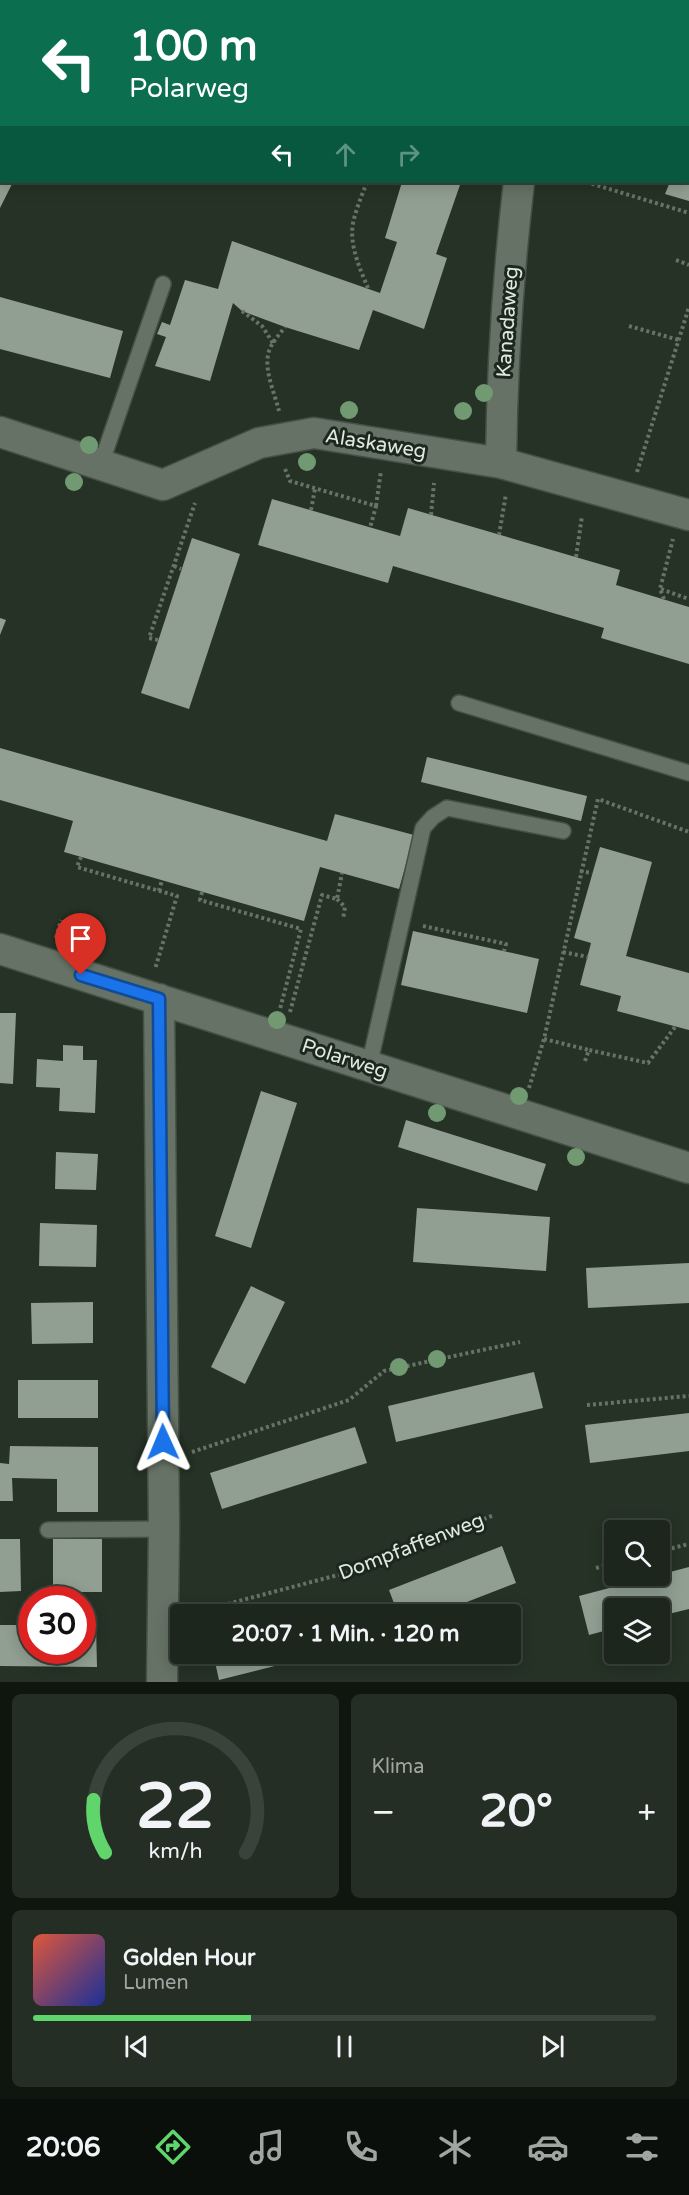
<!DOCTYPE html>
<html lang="de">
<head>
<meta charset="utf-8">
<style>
	:root { --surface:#1c261c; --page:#252e25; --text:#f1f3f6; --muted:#a0a5a3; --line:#3a433b; --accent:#5fd56b }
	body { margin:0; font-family:"Varela Round",sans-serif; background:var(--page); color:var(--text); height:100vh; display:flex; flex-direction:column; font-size:22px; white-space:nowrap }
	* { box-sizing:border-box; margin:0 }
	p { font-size:20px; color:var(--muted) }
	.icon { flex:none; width:33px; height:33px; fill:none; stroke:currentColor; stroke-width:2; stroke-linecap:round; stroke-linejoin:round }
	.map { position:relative; height:1682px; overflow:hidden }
	.side { display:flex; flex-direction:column; gap:12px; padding:12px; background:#0f150f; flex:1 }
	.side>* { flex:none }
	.top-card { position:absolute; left:0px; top:0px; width:690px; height:183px; box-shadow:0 3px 15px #0003,0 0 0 2px var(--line); background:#0b6e4f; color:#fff; overflow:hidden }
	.tools { position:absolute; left:604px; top:1520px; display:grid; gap:12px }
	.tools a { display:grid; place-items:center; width:66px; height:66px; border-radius:6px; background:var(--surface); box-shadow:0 3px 15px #0003,0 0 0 2px var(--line); font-size:30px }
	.speed { position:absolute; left:18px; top:1586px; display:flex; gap:12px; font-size:30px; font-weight:700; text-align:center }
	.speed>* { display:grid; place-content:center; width:78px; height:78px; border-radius:50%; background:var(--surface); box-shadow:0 3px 15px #0003,0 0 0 2px var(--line); line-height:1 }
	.speed .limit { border:9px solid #d22; background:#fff; color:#111 }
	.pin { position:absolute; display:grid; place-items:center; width:51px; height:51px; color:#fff; margin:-62px -26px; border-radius:50% 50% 50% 0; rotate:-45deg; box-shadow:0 0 6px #0007 }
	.pin .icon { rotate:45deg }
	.me { position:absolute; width:66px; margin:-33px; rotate:359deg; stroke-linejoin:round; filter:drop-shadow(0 0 4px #0008) }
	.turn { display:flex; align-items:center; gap:21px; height:126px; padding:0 30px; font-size:27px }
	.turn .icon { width:78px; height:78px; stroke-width:2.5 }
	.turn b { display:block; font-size:42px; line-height:51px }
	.lanes { display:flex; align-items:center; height:57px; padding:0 30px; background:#0003; justify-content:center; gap:30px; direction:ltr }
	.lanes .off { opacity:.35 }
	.big { font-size:45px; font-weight:700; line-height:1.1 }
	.side .card { flex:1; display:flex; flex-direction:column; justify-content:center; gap:9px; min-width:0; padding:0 21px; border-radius:9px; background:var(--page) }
	.side .dial { align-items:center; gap:0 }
	.dial svg { height:156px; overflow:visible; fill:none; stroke:var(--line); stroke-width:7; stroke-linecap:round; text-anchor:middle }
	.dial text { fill:var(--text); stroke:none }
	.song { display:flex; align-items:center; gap:18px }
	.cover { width:72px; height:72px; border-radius:9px; background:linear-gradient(135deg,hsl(10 70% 55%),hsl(230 70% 35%)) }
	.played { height:6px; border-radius:3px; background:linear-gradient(90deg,var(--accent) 35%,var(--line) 35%) }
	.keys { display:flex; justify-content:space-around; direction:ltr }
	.heat { display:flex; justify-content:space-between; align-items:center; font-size:33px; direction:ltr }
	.side .tiles { flex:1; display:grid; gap:12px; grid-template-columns:1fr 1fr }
	.card:last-child { grid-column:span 2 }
	.trip { position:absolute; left:170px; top:1604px; width:351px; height:60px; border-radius:6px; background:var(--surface); box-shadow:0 3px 15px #0003,0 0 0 2px var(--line); font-weight:700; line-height:60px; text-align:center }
	.menu { display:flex; height:96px; justify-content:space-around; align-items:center; background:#0b0f0b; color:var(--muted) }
	.menu .icon { width:42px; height:42px }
	.menu .selected { color:var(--accent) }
	.menu b { font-size:27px; color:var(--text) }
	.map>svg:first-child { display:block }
	.building { fill:#909f91 }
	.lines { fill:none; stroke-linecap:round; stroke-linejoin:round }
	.lane-casing { stroke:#455045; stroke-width:18 }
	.street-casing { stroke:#455045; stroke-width:33 }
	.path { stroke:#687368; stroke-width:4; stroke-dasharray:3 3; stroke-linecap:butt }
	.lane { stroke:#657265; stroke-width:15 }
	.street { stroke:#657265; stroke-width:30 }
	.tree { fill:#719a72 }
	.route-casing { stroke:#114b97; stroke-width:15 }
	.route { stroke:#1a73e8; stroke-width:10 }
	.labels { text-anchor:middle; stroke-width:6; stroke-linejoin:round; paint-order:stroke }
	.street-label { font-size:20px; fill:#e0e8e0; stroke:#1c281d }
</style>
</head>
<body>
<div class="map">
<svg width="689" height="1682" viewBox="0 0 689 1682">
	<rect width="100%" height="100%" fill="#263226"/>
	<path class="building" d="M0,182H13L0,208Z
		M402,182H461L436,254L447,258L424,329L373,310L359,350L285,327L242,311L233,303L210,381L155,366L166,337L157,334L162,322L170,325L185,280L218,289L232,241L380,293L397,242L385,238Z
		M670,182H689V201L665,194Z
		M0,297L123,331L110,378L0,349Z
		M272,499L400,536L408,508L620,570L616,585L689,607V664L601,638L604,628L393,566L388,583L258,545Z
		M192,538L240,554L189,709L141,693Z
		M0,618L6,620L0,635Z
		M0,748L327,841L335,814L414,835L399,889L320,867L304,921L64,852L73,821L0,800Z
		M427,757L587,796L581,821L421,782Z
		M600,847L652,862L626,956L689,973V1030L617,1011L621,996L580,985L591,943L574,938Z
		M413,931L539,959L527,1013L401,985Z
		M0,1013H16L13,1084L0,1083Z
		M63,1045L83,1046V1060H97L95,1113L59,1111L60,1088L36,1087L37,1059L63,1061Z
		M261,1091L297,1103L251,1248L215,1236Z
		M406,1120L546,1164L537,1191L398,1147Z
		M56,1152L98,1154L96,1190L55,1189Z
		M417,1208L550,1217L546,1271L413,1262Z
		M40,1223L97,1225L96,1267L39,1266Z
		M689,1263V1303L588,1308L586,1268Z
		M251,1286L285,1302L245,1384L211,1367Z
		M93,1302V1343L32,1344L31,1303Z
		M534,1372L543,1408L396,1442L388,1406Z
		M18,1380H98V1418H18Z
		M689,1413V1451L590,1463L585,1425Z
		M355,1427L367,1463L222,1509L210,1473Z
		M10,1446L98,1447V1512H57V1479L12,1478L13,1501H0V1463L9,1464Z
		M0,1539H20L21,1591L0,1592Z
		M53,1539H102V1592H53Z
		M502,1546L516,1583L436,1614H398L389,1590Z
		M689,1567V1609L660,1616V1608H615V1628L589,1635L579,1596Z
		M357,1607L358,1614H333V1613Z
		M82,1624H96L97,1667L0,1666V1625H32V1650H82Z
		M213,1653H322V1654L219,1680Z"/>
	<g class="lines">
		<g class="lane-casing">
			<path id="lane" d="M101,464L163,284
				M459,703L689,773
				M369,1066L423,828L433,817L447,808L563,831
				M48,1530L164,1529"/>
		</g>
		<g class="street-casing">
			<path id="street" d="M539,2V0
				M0,432L163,485L259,443L314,433L501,463L689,515
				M501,463C502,368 508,275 519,182
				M0,949L689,1168
				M159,999L164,1529L162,1682"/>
		</g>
		<path class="path" d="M635,2L637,0
			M367,182C362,195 356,209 353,223C349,245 360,269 368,288
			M586,182L689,213
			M676,260L689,265
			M242,311L262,326L273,343
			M629,326L679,340
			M279,411C275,394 263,369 269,351C272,342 279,335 285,327
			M285,469L290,481L376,506L370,528
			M637,472L689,307
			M376,506L381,471
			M311,510L315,489
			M431,515L434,483
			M499,535L506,494
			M576,557L582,516
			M174,566L181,569
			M661,589L689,599
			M664,599L660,589L673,539
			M158,640L149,638L195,503
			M81,857L77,867L177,896L155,969
			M580,871L592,873
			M159,891L162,880
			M202,892L200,900L301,929L280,1009
			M337,899L345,907L343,919
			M423,926L506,944L504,951
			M56,938L61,920
			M563,952L588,957
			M290,1012L322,895L337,899L342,873
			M544,1039L589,1050
			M585,1061L589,1050L648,1063L675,1027
			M529,1088L544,1039L598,799L689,832
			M587,1405L689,1396
			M192,1452L349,1400L384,1371L520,1342
			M660,1551L689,1544
			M596,1568L615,1563
			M193,1613L357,1570L494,1515"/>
		<use href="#lane" class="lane"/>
		<use href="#street" class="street"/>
	</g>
	<g class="tree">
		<circle cx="484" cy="393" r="9"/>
		<circle cx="349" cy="410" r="9"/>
		<circle cx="463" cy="411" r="9"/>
		<circle cx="89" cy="445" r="9"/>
		<circle cx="307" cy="462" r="9"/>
		<circle cx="74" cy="482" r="9"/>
		<circle cx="277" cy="1020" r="9"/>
		<circle cx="519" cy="1096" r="9"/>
		<circle cx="437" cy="1113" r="9"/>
		<circle cx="576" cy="1157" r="9"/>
		<circle cx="437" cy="1359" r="9"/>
		<circle cx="399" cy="1367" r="9"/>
	</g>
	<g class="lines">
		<g class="route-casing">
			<path id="route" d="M81,975L159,999L163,1442"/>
		</g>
		<use href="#route" class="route"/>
	</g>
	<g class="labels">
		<g class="street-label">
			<text transform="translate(507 322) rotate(-86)" y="7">Kanadaweg</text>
			<text transform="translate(376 443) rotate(9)" y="7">Alaskaweg</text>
			<text transform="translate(345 1058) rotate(18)" y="7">Polarweg</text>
			<text transform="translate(411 1546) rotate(-21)" y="7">Dompfaffenweg</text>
		</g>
	</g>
</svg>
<div class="tools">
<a><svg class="icon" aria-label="search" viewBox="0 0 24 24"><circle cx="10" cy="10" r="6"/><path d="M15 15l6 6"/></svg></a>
<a><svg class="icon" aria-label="layers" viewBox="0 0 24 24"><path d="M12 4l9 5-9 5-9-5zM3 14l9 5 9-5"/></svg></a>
</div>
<div class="speed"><div class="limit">30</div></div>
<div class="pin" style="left:81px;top:975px;background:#d93025"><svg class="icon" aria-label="arrive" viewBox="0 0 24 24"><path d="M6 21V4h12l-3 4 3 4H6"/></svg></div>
<svg class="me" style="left:163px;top:1442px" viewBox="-20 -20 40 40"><path d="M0-17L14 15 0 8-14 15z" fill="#1a73e8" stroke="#fff" stroke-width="4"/></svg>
<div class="trip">20:07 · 1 Min. · 120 m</div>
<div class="top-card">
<div class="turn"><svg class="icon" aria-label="left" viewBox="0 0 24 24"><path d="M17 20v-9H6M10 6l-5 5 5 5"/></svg><div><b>100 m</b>Polarweg</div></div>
<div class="lanes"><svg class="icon" aria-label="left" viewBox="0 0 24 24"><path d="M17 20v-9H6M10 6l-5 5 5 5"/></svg><svg class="icon off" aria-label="ahead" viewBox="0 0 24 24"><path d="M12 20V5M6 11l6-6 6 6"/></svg><svg class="icon off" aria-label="right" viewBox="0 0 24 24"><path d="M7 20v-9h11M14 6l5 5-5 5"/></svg></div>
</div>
</div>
<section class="side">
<div class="tiles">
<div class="card dial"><svg viewBox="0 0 100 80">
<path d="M14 69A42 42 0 1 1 86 69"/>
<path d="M14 69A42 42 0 0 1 8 42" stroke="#5fd56b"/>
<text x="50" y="56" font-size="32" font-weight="700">22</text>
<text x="50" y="72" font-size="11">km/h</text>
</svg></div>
<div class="card"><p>Klima</p>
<div class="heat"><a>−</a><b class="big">20°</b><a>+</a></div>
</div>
<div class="card">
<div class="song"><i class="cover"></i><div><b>Golden Hour</b><p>Lumen</p></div></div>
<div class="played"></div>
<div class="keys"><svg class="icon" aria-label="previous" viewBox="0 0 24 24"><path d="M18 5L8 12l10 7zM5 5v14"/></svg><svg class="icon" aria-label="pause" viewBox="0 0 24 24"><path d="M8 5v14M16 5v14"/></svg><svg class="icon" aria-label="next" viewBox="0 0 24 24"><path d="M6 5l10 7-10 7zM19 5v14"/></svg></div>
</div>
</div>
</section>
<nav class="menu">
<b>20:06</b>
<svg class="icon selected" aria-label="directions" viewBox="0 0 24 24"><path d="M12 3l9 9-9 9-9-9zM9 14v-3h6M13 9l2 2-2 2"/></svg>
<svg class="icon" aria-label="music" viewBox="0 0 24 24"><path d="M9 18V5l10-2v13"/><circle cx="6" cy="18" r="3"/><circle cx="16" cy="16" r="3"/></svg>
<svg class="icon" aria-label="phone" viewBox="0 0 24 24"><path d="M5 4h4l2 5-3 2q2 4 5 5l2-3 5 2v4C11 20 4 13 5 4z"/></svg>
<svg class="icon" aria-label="climate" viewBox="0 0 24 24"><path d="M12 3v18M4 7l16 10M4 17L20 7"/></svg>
<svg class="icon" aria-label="car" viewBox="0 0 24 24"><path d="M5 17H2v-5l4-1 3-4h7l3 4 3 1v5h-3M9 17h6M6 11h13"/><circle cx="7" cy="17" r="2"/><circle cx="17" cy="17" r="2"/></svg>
<svg class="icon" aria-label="filters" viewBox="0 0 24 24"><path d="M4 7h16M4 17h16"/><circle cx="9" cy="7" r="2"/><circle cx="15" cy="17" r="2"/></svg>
</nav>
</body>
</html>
